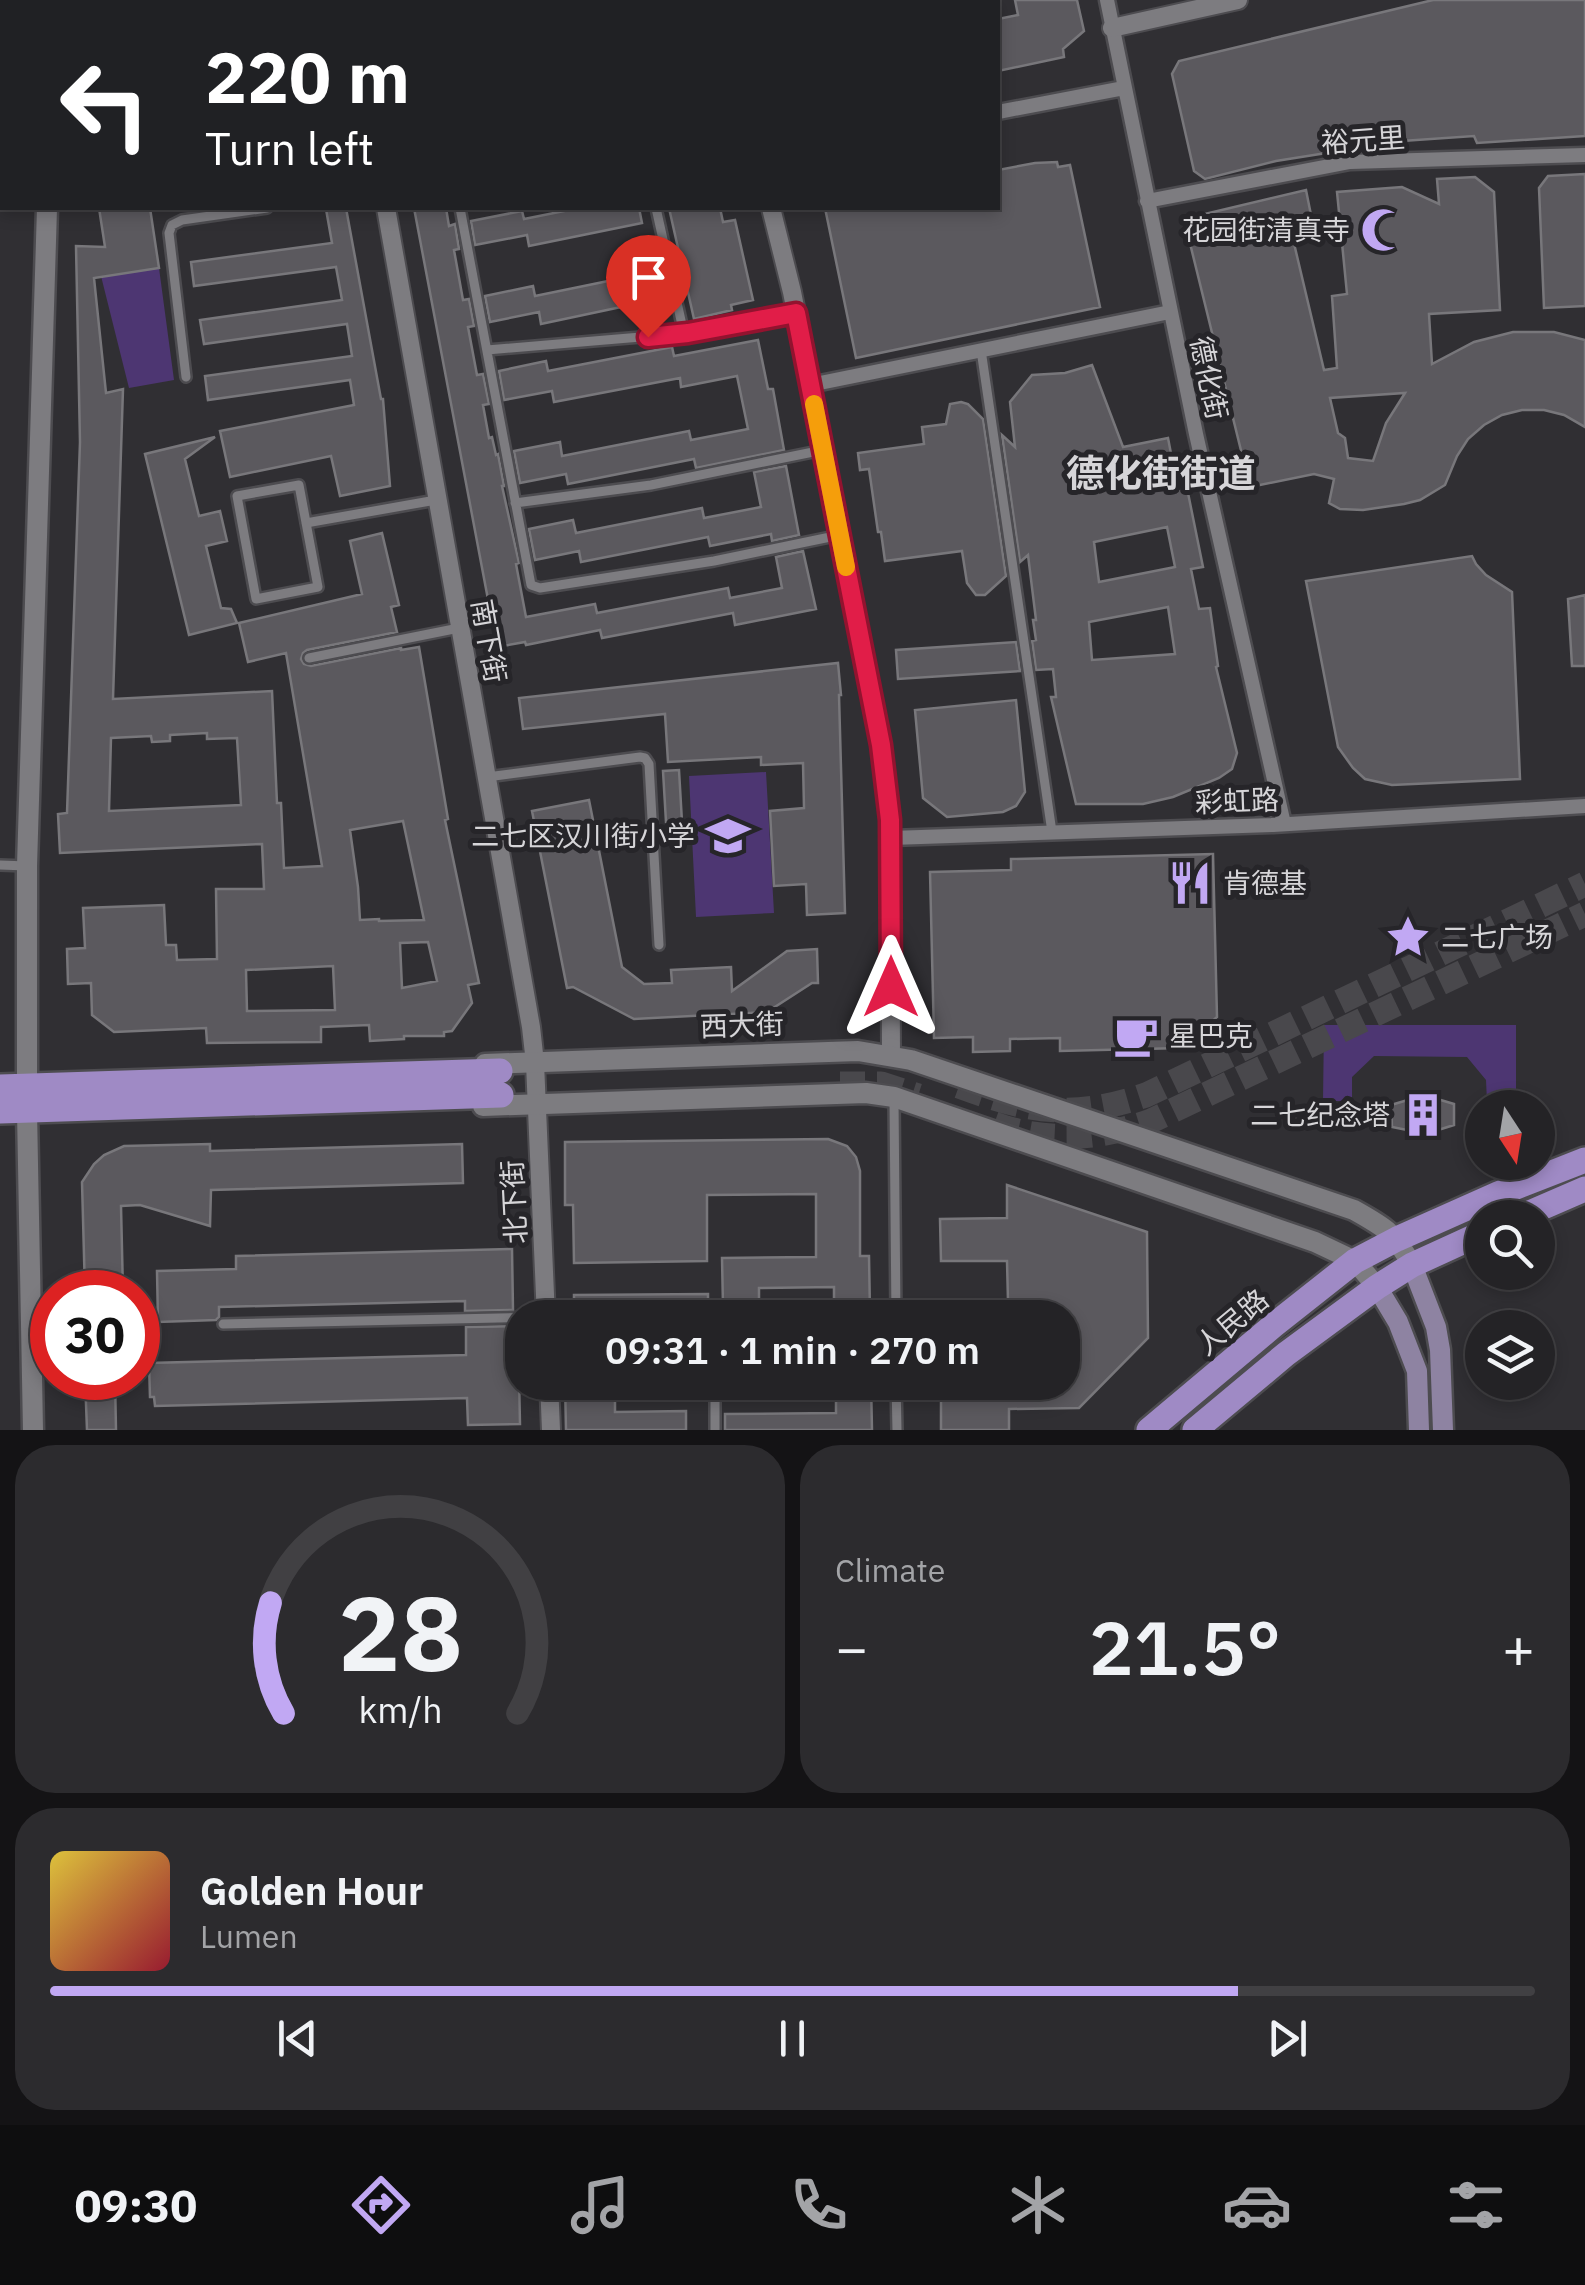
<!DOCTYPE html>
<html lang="en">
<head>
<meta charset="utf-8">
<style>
	:root { --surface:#242326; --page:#2c2b2e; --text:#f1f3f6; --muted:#a3a4a7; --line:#414043; --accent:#c1a8f3 }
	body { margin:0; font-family:"IBM Plex Sans","Noto Sans SC",sans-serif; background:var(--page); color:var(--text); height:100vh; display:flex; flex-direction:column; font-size:38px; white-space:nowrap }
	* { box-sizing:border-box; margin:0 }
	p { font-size:32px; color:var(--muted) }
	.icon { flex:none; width:55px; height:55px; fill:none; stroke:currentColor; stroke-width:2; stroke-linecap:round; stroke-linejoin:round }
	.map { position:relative; height:1430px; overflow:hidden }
	.drawer { display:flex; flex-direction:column; gap:15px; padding:15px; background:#141315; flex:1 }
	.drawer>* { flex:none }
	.guide { position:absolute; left:0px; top:0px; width:1000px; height:210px; box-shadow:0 5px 15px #0003,0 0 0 2px var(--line); background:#202124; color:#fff; overflow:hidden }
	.needle { width:65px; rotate:168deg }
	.tools { position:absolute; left:1465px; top:1090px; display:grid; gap:20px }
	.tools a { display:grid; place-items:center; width:90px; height:90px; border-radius:50%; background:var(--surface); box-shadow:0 5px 15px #0003,0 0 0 2px var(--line); font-size:50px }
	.speed { position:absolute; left:30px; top:1270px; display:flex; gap:20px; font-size:50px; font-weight:700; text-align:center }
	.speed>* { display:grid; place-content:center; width:130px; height:130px; border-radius:50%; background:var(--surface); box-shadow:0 5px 15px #0003,0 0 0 2px var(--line); line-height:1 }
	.speed .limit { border:15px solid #d22; background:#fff; color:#111 }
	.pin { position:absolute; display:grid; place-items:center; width:85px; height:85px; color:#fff; margin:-102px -42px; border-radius:50% 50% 50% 0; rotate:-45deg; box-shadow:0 0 10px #0007 }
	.pin .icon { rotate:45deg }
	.me { position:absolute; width:110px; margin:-55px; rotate:0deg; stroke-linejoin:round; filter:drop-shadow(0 0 8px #0008) }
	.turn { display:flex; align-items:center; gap:35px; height:210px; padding:0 40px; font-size:45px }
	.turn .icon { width:130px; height:130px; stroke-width:2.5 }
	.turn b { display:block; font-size:70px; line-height:85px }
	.big { font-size:75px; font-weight:600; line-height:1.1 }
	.drawer .tile { flex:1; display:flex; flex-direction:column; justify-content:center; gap:15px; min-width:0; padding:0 35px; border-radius:40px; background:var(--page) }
	.drawer .dial { align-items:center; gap:0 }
	.dial svg { height:260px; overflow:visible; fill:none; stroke:var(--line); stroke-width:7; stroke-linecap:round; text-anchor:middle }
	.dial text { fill:var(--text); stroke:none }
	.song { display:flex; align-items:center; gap:30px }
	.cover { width:120px; height:120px; border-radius:15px; background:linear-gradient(135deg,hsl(50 70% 55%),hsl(350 70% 35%)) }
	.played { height:10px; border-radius:5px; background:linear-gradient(90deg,var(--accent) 80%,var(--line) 80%) }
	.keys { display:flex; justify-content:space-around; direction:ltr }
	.heat { display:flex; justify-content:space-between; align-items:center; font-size:55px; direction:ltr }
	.drawer .tiles { flex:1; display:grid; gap:15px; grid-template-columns:1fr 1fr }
	.tile:last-child { grid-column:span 2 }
	.trip { position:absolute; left:505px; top:1300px; width:575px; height:100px; border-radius:40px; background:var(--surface); box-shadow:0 5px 15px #0003,0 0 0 2px var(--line); font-weight:600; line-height:100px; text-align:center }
	.tabs { display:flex; height:160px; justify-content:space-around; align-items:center; background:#0e0e0f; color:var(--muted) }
	.tabs .icon { width:70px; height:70px }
	.tabs .active { color:var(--accent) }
	.tabs b { font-size:45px; color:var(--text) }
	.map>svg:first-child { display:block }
	.green { fill:#4d3672 }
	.building { fill:#5b595e; stroke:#78777b; stroke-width:2.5; fill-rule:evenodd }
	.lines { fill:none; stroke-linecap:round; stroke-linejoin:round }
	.primary-tunnel { stroke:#49484c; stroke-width:25; stroke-dasharray:25 12; stroke-linecap:butt }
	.service-casing { stroke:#4d4c50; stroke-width:14 }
	.pedestrian-casing { stroke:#4d4c50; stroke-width:19 }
	.minor-casing { stroke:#4d4c50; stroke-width:22 }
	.tertiary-casing { stroke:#4d4c50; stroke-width:25 }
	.secondary-casing { stroke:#4d4c50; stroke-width:25 }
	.primary-casing { stroke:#4d4c50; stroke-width:30 }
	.service { stroke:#7d7c80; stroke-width:9 }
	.pedestrian { stroke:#7d7c80; stroke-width:14 }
	.minor { stroke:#7d7c80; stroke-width:18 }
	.tertiary { stroke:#7d7c80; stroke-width:20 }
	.secondary { stroke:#8e83a2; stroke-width:20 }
	.primary { stroke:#9f8ac5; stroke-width:25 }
	.route-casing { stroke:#92132f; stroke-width:25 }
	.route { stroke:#e11d48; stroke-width:18 }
	.slow { stroke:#f59e0b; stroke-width:18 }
	.labels { text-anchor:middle; stroke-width:10; stroke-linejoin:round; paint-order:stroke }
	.street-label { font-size:28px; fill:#d6d5d8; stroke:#262529 }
	.poi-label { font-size:28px; fill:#d6d5d8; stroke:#262529; text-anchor:end }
	.district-label { font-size:38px; font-weight:bold; fill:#d6d5d8; stroke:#262529 }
</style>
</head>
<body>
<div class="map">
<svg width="1585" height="1430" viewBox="0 0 1585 1430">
	<rect width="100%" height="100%" fill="#302f33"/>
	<path class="green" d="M159,268L174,380L129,388L101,276Z
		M766,772L774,913L696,917L689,776Z
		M1324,1025H1516V1102H1487L1486,1080L1467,1057L1374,1056L1352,1077V1101H1323Z"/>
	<path class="building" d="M1015,0H1077L1084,31L1063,49L1064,57L998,71V19L1018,15Z
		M1433,0H1585V136L1477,143L1474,136L1402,141L1276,161L1205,179L1194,171L1172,74L1179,61Z
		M1057,162L1058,167L1070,165L1100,307L856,358L825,208H998V170L1035,163Z
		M1585,174V306L1544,308L1539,188L1548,176Z
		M1475,177L1494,192L1500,310L1429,314L1432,364L1474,342L1513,332H1554L1585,340V427L1564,415L1544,410H1522L1502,415L1484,425L1468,439L1457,456L1445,485L1420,500L1404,504L1363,510L1340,509L1329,503L1334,479L1314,474L1250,487L1184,219L1306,190L1314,230L1292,235L1324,370L1337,368L1332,296L1347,294L1337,192L1402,187L1439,204L1437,179ZM1405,393L1386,423L1373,461L1348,458L1345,438L1338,433L1330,398Z
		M99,208H150L159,268L94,278L106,393L123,389L113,699L272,691L277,803H281L284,868L322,866L286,653L248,662L239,623L362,594L350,541L382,533L399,605L391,607L397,632L307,650L303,653L301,659L304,664L311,666L401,648V650L419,647L448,819L445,820L479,983L468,985L472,1003L452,1031L444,1032V1036H404V1039L370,1041L369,1025L321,1027V1042L207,1043L206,1028L114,1032L92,1015L91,983L68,984L67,949L85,948L83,908L164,905L166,945H176L177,960L217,959L216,889H264L262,844L60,853L58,814L67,813L80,442L76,246L105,247ZM207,733V739L237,738L241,805L109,811L111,738L151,736L152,742L170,741V735ZM403,821L424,920L379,921V919L360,920L358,887L350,830ZM428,942L437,981L402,988L400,943ZM333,966L335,1010L247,1011L246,970Z
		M336,208H346L381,399H383L390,486L340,496L331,456L230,477L220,431L354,405L350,380L208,400L205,376L352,356L347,324L204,344L200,320L342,300L336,267L194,286L191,262L332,243L326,209Z
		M414,208H446L449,226L455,224L459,249L454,250L463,300L469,299L474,326L468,327L477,375L483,374L489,404L483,405L489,438L492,437L496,455L498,454L504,486H502L519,563L516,564L526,617L595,604L597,613L728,588L730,598L782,588L776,557L803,551L816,609L735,625L733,613L602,638L600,630L526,645L525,642L497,647Z
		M579,208H639L642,223L529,246L527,235L475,245L471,221L522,211L524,219Z
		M669,208H720L723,222L735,220L753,300L731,305L732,310L694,319Z
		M652,272L659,303L641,307L640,303L541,324L539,312L490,322L485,296L533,286L535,296Z
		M758,340L768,389H773L784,450L696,468L694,459L568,484L566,474L520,483L514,451L560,442L562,456L689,431L691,440L748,429L737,376L681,387L680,378L554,402L552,391L504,400L499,371L546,361L548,371L672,347L674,356Z
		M1092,365L1123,447L1168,438L1178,490L1187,488L1203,567L1191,569L1199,609L1210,608L1218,666L1216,667L1237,753L1232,769L1219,778L1173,797L1143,804H1076L1051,697H1056L1053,669L1036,670L1032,641L1036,640L1033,620H1036L1028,555L1020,562L1002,435L1015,447L1010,402L1032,375L1065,373ZM1167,527L1175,567L1099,582L1094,542ZM1168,607L1175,654L1092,660L1089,622Z
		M961,402L968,404L983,419L1006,576L985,595H976L967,583L962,551L885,561L881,532H878L869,469L860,470L858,453L924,444L922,427L946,424L950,404Z
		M215,437L185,459L199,516L220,511L227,541L206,546L221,608L231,609L237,623L189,635L145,454Z
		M786,466L799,535L772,541L771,534L710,546L708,537L581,562L579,551L535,560L529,529L573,520L576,533L702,508L704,518L761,507L754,472Z
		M1472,556L1476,564L1486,575L1512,592L1520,779L1392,785L1365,779L1353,768L1338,747L1306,581Z
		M1585,595V666H1572L1568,599Z
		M1016,642L1020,671L898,679L896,650Z
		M838,663L841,695H839L845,913L807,915L806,884L774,886L770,811L804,808L803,763L761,765V757L668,762L665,714L523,729L519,698Z
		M1016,700L1025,792L1016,806L1003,812L947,817L923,798L915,710Z
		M679,770L682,822H666L663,771Z
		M589,800L622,967L644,984L672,983L671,970L731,967L732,991L787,951L817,949L818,983H812L767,1012L634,1019L573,987L567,988L532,811Z
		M1213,854L1217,1017L1182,1048L1060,1051V1038L1010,1039V1051L973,1052V1037L934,1038L930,872L1011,870V859Z
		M1434,1098L1454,1104V1125L1435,1131H1412L1392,1127L1391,1105L1411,1099Z
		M828,1139L847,1146L856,1157L860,1171V1256H869L870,1312H834V1287L759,1288V1306H723L722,1258L816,1257V1194L707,1195V1261L574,1263L573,1205H565V1142Z
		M210,1144V1151L462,1144L463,1183L211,1190L210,1226L140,1205L121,1206L123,1292H85L82,1182L94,1164L104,1155L124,1146Z
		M1007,1185L1147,1232L1148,1338L1079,1408L1009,1409V1430H941V1382H1062V1318H940V1302L1008,1301L1007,1261H941L940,1219L1007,1218Z
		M512,1249L513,1310L465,1311V1301L219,1307V1317L216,1320L158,1322L157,1271L236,1269V1256Z
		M708,1294V1318H574V1295Z
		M518,1326L520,1424L468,1425L467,1398L155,1406L154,1397H150L149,1363L466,1355V1327Z
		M85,1378H115L116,1430H87Z
		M565,1382H615V1412L686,1411V1430H566Z
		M836,1382H871L872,1430H725V1414L836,1413Z"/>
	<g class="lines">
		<path class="primary-tunnel" d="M840,1084H881L918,1096
			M959,1086C1030,1112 1072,1120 1146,1095L1585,884
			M994,1124C1046,1143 1100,1139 1151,1121L1585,914"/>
		<g class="service-casing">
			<path id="service" d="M460,208L531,585L540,588L714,561L840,535
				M656,208L684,334
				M487,350L688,333L796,313
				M981,350L1052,832
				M186,377L169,233L172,225L182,220L267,208
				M299,485L318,587L256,599L237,496Z
				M515,503L651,485L823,450
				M306,523L436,500
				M309,658L459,628
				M487,777L640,757L645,758L649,764L659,945
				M0,865L27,866
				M894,1100L896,1318
				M223,1324L546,1317
				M896,1382L897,1430
				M715,1430V1382"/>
		</g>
		<g class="pedestrian-casing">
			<path id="pedestrian" d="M1107,0L1196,434L1284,824
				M998,112L1124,88
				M1147,201L1350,162L1585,155
				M810,385L1170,312
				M891,838L1273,825L1585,806"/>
		</g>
		<g class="minor-casing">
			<path id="minor" d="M348,0V2
				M719,0L720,2
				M913,0L914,2
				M635,2L638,0
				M1112,28L1238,0
				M0,96H2
				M386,208L531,1027L535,1063L546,1318
				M771,208L792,292L881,745L890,820L891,1056
				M549,1382L551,1430"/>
		</g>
		<g class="tertiary-casing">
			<path id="tertiary" d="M48,0V2
				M485,1064L858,1051L911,1060L1354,1210C1388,1229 1393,1232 1412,1265
				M483,1106L866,1093L894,1097L1315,1242L1355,1261L1377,1287
				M33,1430L27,1111V866L47,208"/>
		</g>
		<g class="secondary-casing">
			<path id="secondary" d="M1412,1265L1436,1327L1440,1350L1443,1430
				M1377,1287L1398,1322L1417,1371L1419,1430"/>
		</g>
		<g class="primary-casing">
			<path id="primary" d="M0,1087L500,1071
				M0,1111L501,1095
				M1518,1218L1585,1189
				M1149,1430L1274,1325L1355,1261L1397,1239L1498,1194L1585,1160
				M1195,1430L1286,1354L1377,1287L1412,1265L1482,1233"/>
		</g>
		<use href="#service" class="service"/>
		<use href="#pedestrian" class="pedestrian"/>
		<use href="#minor" class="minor"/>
		<use href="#tertiary" class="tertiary"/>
		<use href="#secondary" class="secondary"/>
		<use href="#primary" class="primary"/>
	</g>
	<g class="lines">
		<g class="route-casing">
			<path id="route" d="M648,337L688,333L796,313L881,745L890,820L891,987"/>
		</g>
		<use href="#route" class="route"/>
		<path class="slow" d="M814,404L846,567"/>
	</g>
	<defs>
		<g id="mosque-bare" transform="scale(3.45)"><path d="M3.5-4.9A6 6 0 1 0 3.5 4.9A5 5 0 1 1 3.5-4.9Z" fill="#c1a8f3" stroke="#262529" stroke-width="2.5" paint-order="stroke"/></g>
		<g id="school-bare" transform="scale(3.45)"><path d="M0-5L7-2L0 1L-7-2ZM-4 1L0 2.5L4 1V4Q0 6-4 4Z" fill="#c1a8f3" stroke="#262529" stroke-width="2.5" paint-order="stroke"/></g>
		<g id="restaurant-bare" transform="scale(3.45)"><path d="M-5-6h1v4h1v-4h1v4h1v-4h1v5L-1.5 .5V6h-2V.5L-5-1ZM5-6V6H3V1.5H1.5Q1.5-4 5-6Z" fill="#c1a8f3" stroke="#262529" stroke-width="2.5" paint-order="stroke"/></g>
		<g id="sight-bare" transform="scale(3.45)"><path d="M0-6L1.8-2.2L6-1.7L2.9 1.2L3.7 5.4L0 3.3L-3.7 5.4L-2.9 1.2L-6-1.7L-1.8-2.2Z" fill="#c1a8f3" stroke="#262529" stroke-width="2.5" paint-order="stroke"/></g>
		<g id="cafe-bare" transform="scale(3.45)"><path d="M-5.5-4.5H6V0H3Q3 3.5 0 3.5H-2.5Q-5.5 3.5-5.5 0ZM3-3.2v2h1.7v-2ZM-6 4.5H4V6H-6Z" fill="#c1a8f3" stroke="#262529" stroke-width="2.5" paint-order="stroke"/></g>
		<g id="building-bare" transform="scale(3.45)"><path d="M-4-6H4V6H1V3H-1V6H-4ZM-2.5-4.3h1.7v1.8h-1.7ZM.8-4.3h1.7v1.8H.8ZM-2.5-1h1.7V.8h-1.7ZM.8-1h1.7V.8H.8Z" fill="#c1a8f3" stroke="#262529" stroke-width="2.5" paint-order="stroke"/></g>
	</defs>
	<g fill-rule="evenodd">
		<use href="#mosque-bare" x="1383" y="230"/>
		<use href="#school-bare" x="728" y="836"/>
		<use href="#restaurant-bare" x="1190" y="883"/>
		<use href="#sight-bare" x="1408" y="937"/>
		<use href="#cafe-bare" x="1136" y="1036"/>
		<use href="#building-bare" x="1423" y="1115"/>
	</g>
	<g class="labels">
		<g class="street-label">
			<text transform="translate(1363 140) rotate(-4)" y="10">裕元里</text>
			<text transform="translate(1209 378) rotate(78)" y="10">德化街</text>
			<text transform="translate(489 641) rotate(80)" y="10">南下街</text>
			<text transform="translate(1237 801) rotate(-2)" y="10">彩虹路</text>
			<text transform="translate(742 1025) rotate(-2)" y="10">西大街</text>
			<text transform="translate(514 1202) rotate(-93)" y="10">北下街</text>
			<text transform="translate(1232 1322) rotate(-40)" y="10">人民路</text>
		</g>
		<g class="poi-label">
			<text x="1350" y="240">花园街清真寺</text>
			<text x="695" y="846">二七区汉川街小学</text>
			<text x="1223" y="893" text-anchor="start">肯德基</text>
			<text x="1441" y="947" text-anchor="start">二七广场</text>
			<text x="1169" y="1046" text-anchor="start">星巴克</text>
			<text x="1390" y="1125">二七纪念塔</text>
		</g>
		<g class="district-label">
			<text x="1161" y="487">德化街街道</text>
		</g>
	</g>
</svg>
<div class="tools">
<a><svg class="needle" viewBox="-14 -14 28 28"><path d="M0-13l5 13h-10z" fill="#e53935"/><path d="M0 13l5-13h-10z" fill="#a3a4a7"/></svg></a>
<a><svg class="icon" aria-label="search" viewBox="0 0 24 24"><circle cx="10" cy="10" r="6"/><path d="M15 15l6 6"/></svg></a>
<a><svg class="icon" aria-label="layers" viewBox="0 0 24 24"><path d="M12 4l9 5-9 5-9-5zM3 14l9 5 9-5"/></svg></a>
</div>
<div class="speed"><div class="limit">30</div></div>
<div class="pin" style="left:648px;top:337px;background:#d93025"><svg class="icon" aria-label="arrive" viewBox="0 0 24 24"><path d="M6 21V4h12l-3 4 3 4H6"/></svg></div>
<svg class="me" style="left:891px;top:987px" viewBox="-20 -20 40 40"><path d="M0-17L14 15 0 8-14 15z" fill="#e11d48" stroke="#fff" stroke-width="4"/></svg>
<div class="trip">09:31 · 1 min · 270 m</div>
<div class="guide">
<div class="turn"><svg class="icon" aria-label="left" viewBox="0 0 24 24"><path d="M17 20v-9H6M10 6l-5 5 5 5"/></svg><div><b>220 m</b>Turn left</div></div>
</div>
</div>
<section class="drawer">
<div class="tiles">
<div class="tile dial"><svg viewBox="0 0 100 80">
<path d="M14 69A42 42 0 1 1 86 69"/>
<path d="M14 69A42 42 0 0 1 10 35" stroke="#c1a8f3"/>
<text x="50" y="56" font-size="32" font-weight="700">28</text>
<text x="50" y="72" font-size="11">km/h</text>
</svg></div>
<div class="tile"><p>Climate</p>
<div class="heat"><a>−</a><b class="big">21.5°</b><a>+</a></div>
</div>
<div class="tile">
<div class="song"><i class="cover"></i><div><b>Golden Hour</b><p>Lumen</p></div></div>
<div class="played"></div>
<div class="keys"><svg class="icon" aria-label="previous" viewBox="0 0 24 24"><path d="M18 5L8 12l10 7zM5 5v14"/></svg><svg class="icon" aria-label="pause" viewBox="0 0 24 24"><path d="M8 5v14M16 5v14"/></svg><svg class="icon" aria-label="next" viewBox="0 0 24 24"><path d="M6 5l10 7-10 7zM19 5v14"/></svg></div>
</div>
</div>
</section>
<nav class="tabs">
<b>09:30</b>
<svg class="icon active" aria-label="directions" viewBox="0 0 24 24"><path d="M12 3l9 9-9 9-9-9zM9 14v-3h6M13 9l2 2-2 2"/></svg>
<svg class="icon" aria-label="music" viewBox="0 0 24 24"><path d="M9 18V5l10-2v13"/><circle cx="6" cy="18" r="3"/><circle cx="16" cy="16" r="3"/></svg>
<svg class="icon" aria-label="phone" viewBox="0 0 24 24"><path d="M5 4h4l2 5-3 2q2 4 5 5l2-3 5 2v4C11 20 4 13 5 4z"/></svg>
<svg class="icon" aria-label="climate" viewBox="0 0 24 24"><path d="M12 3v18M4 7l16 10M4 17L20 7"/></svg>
<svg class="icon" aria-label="car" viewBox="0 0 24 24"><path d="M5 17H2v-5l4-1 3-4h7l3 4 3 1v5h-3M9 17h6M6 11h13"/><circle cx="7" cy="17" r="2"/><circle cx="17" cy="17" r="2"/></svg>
<svg class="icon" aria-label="filters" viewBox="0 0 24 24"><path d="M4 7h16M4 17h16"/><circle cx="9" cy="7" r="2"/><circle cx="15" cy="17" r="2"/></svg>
</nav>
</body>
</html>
